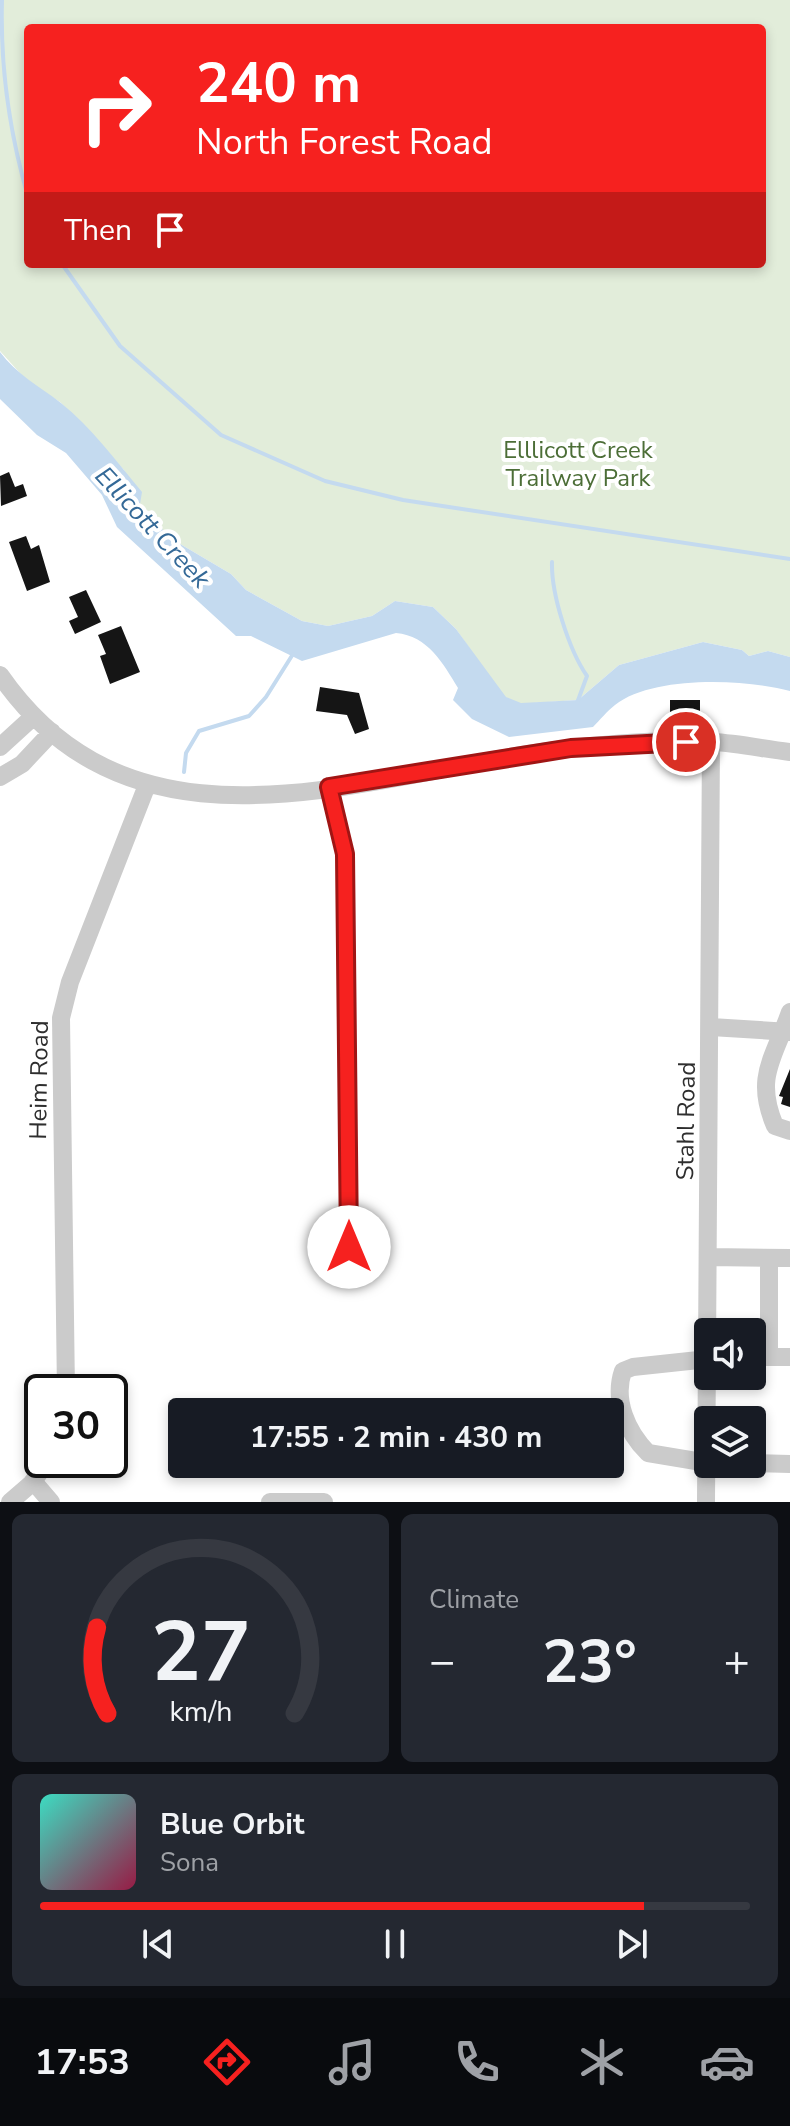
<!DOCTYPE html>
<html lang="en">
<head>
<meta charset="utf-8">
<style>
	:root { --surface:#171b24; --page:#242831; --text:#f1f3f6; --muted:#9ea1a6; --line:#363941; --accent:#f6211f }
	body { margin:0; font-family:"Nunito Sans",sans-serif; background:var(--page); color:var(--text); height:100vh; display:flex; flex-direction:column; font-size:30px; white-space:nowrap }
	* { box-sizing:border-box; margin:0 }
	p { font-size:26px; color:var(--muted) }
	.icon { flex:none; width:44px; height:44px; fill:none; stroke:currentColor; stroke-width:2; stroke-linecap:round; stroke-linejoin:round }
	.map { position:relative; height:1502px; overflow:hidden }
	.side { display:flex; flex-direction:column; gap:12px; padding:12px; background:#0d0f14; flex:1 }
	.side>* { flex:none }
	.banner { position:absolute; left:24px; top:24px; width:742px; height:244px; border-radius:8px; box-shadow:0 4px 12px #0003; background:#f6211f; color:#fff; overflow:hidden }
	.controls { position:absolute; left:694px; top:1318px; display:grid; gap:16px }
	.controls a { display:grid; place-items:center; width:72px; height:72px; border-radius:8px; background:var(--surface); box-shadow:0 4px 12px #0003; font-size:40px }
	.speed { position:absolute; left:24px; top:1374px; display:flex; gap:16px; font-size:40px; font-weight:700; text-align:center }
	.speed>* { display:grid; place-content:center; width:104px; height:104px; border-radius:50%; background:var(--surface); box-shadow:0 4px 12px #0003; line-height:1 }
	.speed .limit { border:4px solid #111; border-radius:12px; background:#fff; color:#111 }
	.pin { position:absolute; display:grid; place-items:center; width:68px; height:68px; color:#fff; margin:-34px; border:4px solid #fff; border-radius:50%; box-shadow:0 2px 8px #0007 }
	.me { position:absolute; width:88px; margin:-44px; rotate:0deg; stroke-linejoin:round; filter:drop-shadow(0 0 6px #0008) }
	.turn { display:flex; align-items:center; gap:28px; height:168px; padding:0 40px; font-size:36px }
	.turn .icon { width:104px; height:104px; stroke-width:2.5 }
	.turn b { display:block; font-size:56px; line-height:68px }
	.then { display:flex; align-items:center; height:76px; padding:0 40px; background:#0003; gap:16px; font-size:30px }
	.big { font-size:60px; font-weight:700; line-height:1.1 }
	.side .card { flex:1; display:flex; flex-direction:column; justify-content:center; gap:12px; min-width:0; padding:0 28px; border-radius:12px; background:var(--page) }
	.side .dial { align-items:center; gap:0 }
	.dial svg { height:208px; overflow:visible; fill:none; stroke:var(--line); stroke-width:7; stroke-linecap:round; text-anchor:middle }
	.dial text { fill:var(--text); stroke:none }
	.song { display:flex; align-items:center; gap:24px }
	.cover { width:96px; height:96px; border-radius:12px; background:linear-gradient(135deg,hsl(170 70% 55%),hsl(340 70% 35%)) }
	.played { height:8px; border-radius:4px; background:linear-gradient(90deg,var(--accent) 85%,var(--line) 85%) }
	.keys { display:flex; justify-content:space-around; direction:ltr }
	.heat { display:flex; justify-content:space-between; align-items:center; font-size:44px; direction:ltr }
	.side .tiles { flex:1; display:grid; gap:12px; grid-template-columns:1fr 1fr }
	.card:last-child { grid-column:span 2 }
	.trip { position:absolute; left:168px; top:1398px; width:456px; height:80px; border-radius:8px; background:var(--surface); box-shadow:0 4px 12px #0003; font-weight:700; line-height:80px; text-align:center }
	.dock { display:flex; height:128px; justify-content:space-around; align-items:center; background:#090b0e; color:var(--muted) }
	.dock .icon { width:56px; height:56px }
	.dock .active { color:var(--accent) }
	.dock b { font-size:36px; color:var(--text) }
	.map>svg:first-child { display:block }
	.green { fill:#e2edda; fill-rule:evenodd }
	.water { fill:#c4daef }
	.lines { fill:none; stroke-linecap:round; stroke-linejoin:round }
	.stream { stroke:#c4daef; stroke-width:4 }
	.building { fill:#151515 }
	.minor { stroke:#cbcbcb; stroke-width:18 }
	.route-casing { stroke:#a01514; stroke-width:20 }
	.route { stroke:#f6211f; stroke-width:14 }
	.labels { text-anchor:middle; stroke-width:8; stroke-linejoin:round; paint-order:stroke }
	.park-label { font-size:24px; fill:#4c6e37; stroke:#fff }
	.street-label { font-size:24px; fill:#2e2e2e; stroke:#fff }
	.water-label { font-size:26px; font-style:italic; fill:#346997; stroke:#fff }
</style>
</head>
<body>
<div class="map">
<svg width="790" height="1502" viewBox="0 0 790 1502">
	<rect width="100%" height="100%" fill="#fff"/>
	<path class="green" d="M0,0H790V657L768,651L749,656L742,650L703,642L619,665L578,700L518,704L503,696L456,629L433,607L395,601L372,616L328,626L302,621L246,590L231,574L170,538L139,504L124,470L84,426L60,402L28,382L0,351ZM28,28H762V264H28Z"/>
	<path class="water" d="M0,352C16,374 39,386 61,403C91,427 117,462 142,492L140,504L170,538L231,574L246,590L302,621L328,626L372,616L395,601L433,607L456,629L506,697L521,703L578,700L619,665L703,642L742,650L749,656L768,651L790,657V691C746,679 653,675 615,705C607,711 600,720 593,727L509,737L472,719L453,700L458,688C443,663 428,636 396,633L302,661L251,636H236L117,527L102,495L66,453L37,435L0,399Z"/>
	<g class="lines">
		<path class="stream" d="M2,0C0,69 9,131 28,197
			M62,264L120,346L221,435L325,481L403,500L790,559
			M552,562C551,594 569,650 587,676L577,703
			M184,772L186,753L199,731L249,716L266,697L293,654"/>
	</g>
	<path class="building" d="M9,472L15,487L23,484L27,496L1,506L0,476Z
		M26,536L31,549L39,545L50,582L27,591L9,542Z
		M86,590L101,622L75,634L69,621L78,617L69,597Z
		M121,626L140,672L110,684L100,656L106,654L98,635Z
		M320,687L359,693L369,729L355,734L347,715L316,711Z
		M670,700H700V720H670Z
		M790,1069V1107L781,1104L783,1097L779,1096Z"/>
	<g class="lines">
		<path class="minor" d="M0,675C140,877 378,768 573,748C618,743 667,739 712,742C738,743 764,749 790,752
			M0,747L34,716
			M0,777L22,764L52,732
			M329,787L345,854L349,1247
			M790,1012C774,1058 754,1077 775,1126L790,1131
			M711,1027L790,1032
			M335 1262a15 15 0 1 1 30 0a15 15 0 1 1-30 0Z
			M709,1257L790,1258
			M769,1258V1357
			M752,1357H790
			M708,1359L633,1367L623,1371C613,1400 627,1432 648,1453L708,1463
			M66,1392L61,1018L70,982L147,785
			M752,1463L790,1464
			M33,1481L51,1502
			M10,1502L32,1483L48,1460
			M270,1502H324
			M706,1502L711,741"/>
	</g>
	<g class="lines">
		<g class="route-casing">
			<path id="route" d="M349,1247L345,854L329,787L571,748L686,742"/>
		</g>
		<use href="#route" class="route"/>
	</g>
	<g class="labels">
		<g class="park-label">
			<text x="578" y="458">Elllicott Creek<tspan x="578" dy="28">Trailway Park</tspan></text>
		</g>
		<g class="street-label">
			<text transform="translate(39 1080) rotate(-89)" y="8">Heim Road</text>
			<text transform="translate(686 1121) rotate(-89)" y="8">Stahl Road</text>
		</g>
		<g class="water-label">
			<text transform="translate(153 527) rotate(47)" y="9">Ellicott Creek</text>
		</g>
	</g>
</svg>
<div class="controls">
<a><svg class="icon" aria-label="sound" viewBox="0 0 24 24"><path d="M4 9h4l5-4v14l-5-4H4zM17 9q2 3 0 6"/></svg></a>
<a><svg class="icon" aria-label="layers" viewBox="0 0 24 24"><path d="M12 4l9 5-9 5-9-5zM3 14l9 5 9-5"/></svg></a>
</div>
<div class="speed"><div class="limit">30</div></div>
<div class="pin" style="left:686px;top:742px;background:#d93025"><svg class="icon" aria-label="arrive" viewBox="0 0 24 24"><path d="M6 21V4h12l-3 4 3 4H6"/></svg></div>
<svg class="me" style="left:349px;top:1247px" viewBox="-20 -20 40 40"><circle r="19" fill="#fff"/><path d="M0-13L10 11 0 6-10 11z" fill="#f6211f"/></svg>
<div class="trip">17:55 · 2 min · 430 m</div>
<div class="banner">
<div class="turn"><svg class="icon" aria-label="right" viewBox="0 0 24 24"><path d="M7 20v-9h11M14 6l5 5-5 5"/></svg><div><b>240 m</b>North Forest Road</div></div>
<div class="then">Then<svg class="icon" aria-label="arrive" viewBox="0 0 24 24"><path d="M6 21V4h12l-3 4 3 4H6"/></svg></div>
</div>
</div>
<section class="side">
<div class="tiles">
<div class="card dial"><svg viewBox="0 0 100 80">
<path d="M14 69A42 42 0 1 1 86 69"/>
<path d="M14 69A42 42 0 0 1 10 36" stroke="#f6211f"/>
<text x="50" y="56" font-size="32" font-weight="700">27</text>
<text x="50" y="72" font-size="11">km/h</text>
</svg></div>
<div class="card"><p>Climate</p>
<div class="heat"><a>−</a><b class="big">23°</b><a>+</a></div>
</div>
<div class="card">
<div class="song"><i class="cover"></i><div><b>Blue Orbit</b><p>Sona</p></div></div>
<div class="played"></div>
<div class="keys"><svg class="icon" aria-label="previous" viewBox="0 0 24 24"><path d="M18 5L8 12l10 7zM5 5v14"/></svg><svg class="icon" aria-label="pause" viewBox="0 0 24 24"><path d="M8 5v14M16 5v14"/></svg><svg class="icon" aria-label="next" viewBox="0 0 24 24"><path d="M6 5l10 7-10 7zM19 5v14"/></svg></div>
</div>
</div>
</section>
<nav class="dock">
<b>17:53</b>
<svg class="icon active" aria-label="directions" viewBox="0 0 24 24"><path d="M12 3l9 9-9 9-9-9zM9 14v-3h6M13 9l2 2-2 2"/></svg>
<svg class="icon" aria-label="music" viewBox="0 0 24 24"><path d="M9 18V5l10-2v13"/><circle cx="6" cy="18" r="3"/><circle cx="16" cy="16" r="3"/></svg>
<svg class="icon" aria-label="phone" viewBox="0 0 24 24"><path d="M5 4h4l2 5-3 2q2 4 5 5l2-3 5 2v4C11 20 4 13 5 4z"/></svg>
<svg class="icon" aria-label="climate" viewBox="0 0 24 24"><path d="M12 3v18M4 7l16 10M4 17L20 7"/></svg>
<svg class="icon" aria-label="car" viewBox="0 0 24 24"><path d="M5 17H2v-5l4-1 3-4h7l3 4 3 1v5h-3M9 17h6M6 11h13"/><circle cx="7" cy="17" r="2"/><circle cx="17" cy="17" r="2"/></svg>
</nav>
</body>
</html>
